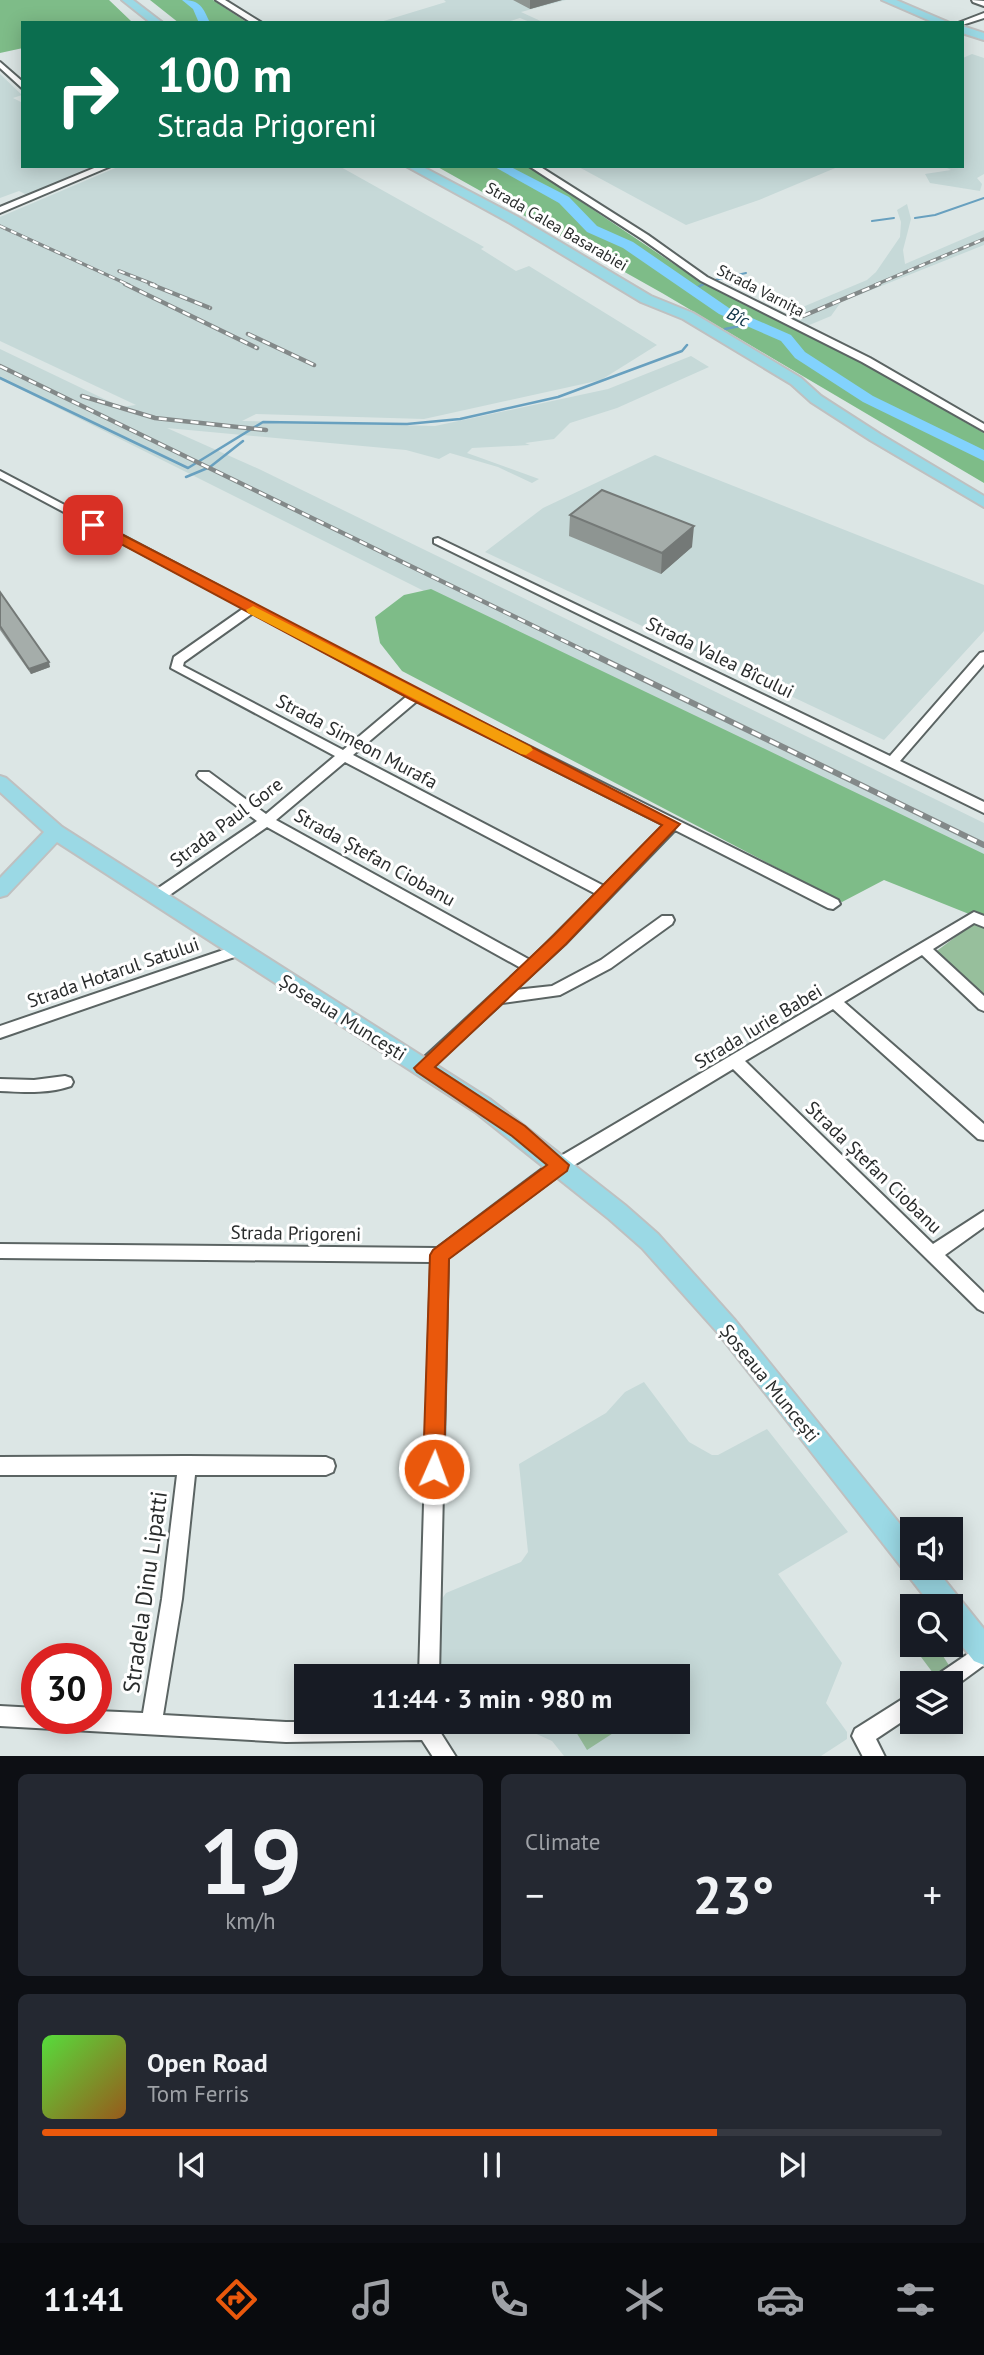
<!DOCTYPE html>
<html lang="en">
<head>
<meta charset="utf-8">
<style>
	:root { --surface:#171b24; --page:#242831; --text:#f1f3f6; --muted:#9ea1a6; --line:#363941; --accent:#ea580c }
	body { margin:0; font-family:"PT Sans",sans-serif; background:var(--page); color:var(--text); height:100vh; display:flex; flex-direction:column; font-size:26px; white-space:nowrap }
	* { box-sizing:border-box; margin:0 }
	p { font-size:23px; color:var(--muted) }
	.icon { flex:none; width:38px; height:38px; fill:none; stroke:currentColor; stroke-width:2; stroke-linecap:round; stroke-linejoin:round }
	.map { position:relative; height:1756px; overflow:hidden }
	.side { display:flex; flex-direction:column; gap:18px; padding:18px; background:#0d0f14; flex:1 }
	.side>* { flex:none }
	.banner { position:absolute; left:21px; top:21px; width:943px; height:147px; border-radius:0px; box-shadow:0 4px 18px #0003; background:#0b6e4f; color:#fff; overflow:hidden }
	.fabs { position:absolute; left:900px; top:1517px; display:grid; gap:14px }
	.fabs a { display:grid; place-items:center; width:63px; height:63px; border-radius:0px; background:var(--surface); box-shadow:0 4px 18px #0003; font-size:35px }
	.speed { position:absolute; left:21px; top:1643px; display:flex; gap:14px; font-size:35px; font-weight:700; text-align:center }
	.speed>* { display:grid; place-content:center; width:91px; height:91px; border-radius:50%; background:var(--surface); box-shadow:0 4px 18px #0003; line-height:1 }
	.speed .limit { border:10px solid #d22; background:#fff; color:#111 }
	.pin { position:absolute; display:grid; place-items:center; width:60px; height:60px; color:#fff; margin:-30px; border-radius:14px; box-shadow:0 4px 10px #0006 }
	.me { position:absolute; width:77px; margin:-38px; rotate:2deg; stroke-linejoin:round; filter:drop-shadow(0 0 5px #0008) }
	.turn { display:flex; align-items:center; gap:24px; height:147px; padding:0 21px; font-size:32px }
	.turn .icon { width:91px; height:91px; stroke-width:2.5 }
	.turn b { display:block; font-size:49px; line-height:60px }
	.big { font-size:52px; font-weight:600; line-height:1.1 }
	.side .card { flex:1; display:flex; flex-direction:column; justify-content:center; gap:10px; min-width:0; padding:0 24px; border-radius:10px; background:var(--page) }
	.side .dial { align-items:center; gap:0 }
	.dial b { font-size:91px; line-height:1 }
	.song { display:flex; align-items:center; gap:21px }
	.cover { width:84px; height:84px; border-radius:10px; background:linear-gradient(135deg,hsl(110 70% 55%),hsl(30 70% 35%)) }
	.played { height:7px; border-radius:4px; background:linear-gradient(90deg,var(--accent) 75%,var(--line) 75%) }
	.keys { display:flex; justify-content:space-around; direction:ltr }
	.heat { display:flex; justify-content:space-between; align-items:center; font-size:38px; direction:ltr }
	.side .tiles { flex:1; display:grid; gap:18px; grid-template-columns:1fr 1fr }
	.card:last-child { grid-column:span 2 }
	.trip { position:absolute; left:294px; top:1664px; width:396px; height:70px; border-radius:0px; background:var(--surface); box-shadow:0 4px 18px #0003; font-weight:600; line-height:70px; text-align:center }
	.dock { display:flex; height:112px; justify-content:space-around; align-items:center; background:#090b0e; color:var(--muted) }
	.dock .icon { width:49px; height:49px }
	.dock .current { color:var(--accent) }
	.dock b { font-size:32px; color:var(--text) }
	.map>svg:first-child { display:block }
	.built { fill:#c6d9d8 }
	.green { fill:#97bf9c }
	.forest { fill:#7ebc88 }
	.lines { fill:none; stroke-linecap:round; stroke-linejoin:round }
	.stream-far1 { stroke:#68a0bf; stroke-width:2 }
	.stream { stroke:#68a0bf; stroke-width:2.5 }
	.river { fill:#82d2fd; fill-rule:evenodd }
	.minor-casing { stroke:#5b6463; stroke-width:4 }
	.major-casing { stroke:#bfc0c0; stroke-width:4 }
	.minor { fill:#fff; fill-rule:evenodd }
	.major { fill:#9bd9e5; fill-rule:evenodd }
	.rail-far2-casing { stroke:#838989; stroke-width:3.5 }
	.rail-far1-casing { stroke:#838989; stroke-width:4.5 }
	.rail-casing { stroke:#838989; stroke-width:6 }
	.rail-far2 { stroke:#fff; stroke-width:2; stroke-dasharray:6; stroke-linecap:butt }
	.rail-far1 { stroke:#fff; stroke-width:2.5; stroke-dasharray:8; stroke-linecap:butt }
	.rail { stroke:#fff; stroke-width:3.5; stroke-dasharray:10; stroke-linecap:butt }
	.wall { fill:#8e9592 }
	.shaded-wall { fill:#747977 }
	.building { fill:#a5adaa; stroke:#747977; stroke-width:2 }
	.route { fill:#ea580c; stroke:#983908; stroke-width:2 }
	.slow { fill:#f59e0b }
	.labels { text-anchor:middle; stroke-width:6; stroke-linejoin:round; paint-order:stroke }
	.far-street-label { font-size:16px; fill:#2a2d2d; stroke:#fff }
	.far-water-label { font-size:18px; font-style:italic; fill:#113547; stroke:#fff }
	.street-label { font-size:19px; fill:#2a2d2d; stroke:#fff }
	.near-street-label { font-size:23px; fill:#2a2d2d; stroke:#fff }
</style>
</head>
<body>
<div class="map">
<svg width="984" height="1757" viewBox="0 0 984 1757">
	<rect width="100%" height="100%" fill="#dce6e5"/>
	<path class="built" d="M444,0H566L521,12L545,23H532L520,18L504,23H377L446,2Z
		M972,54L984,58V174L977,178L982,184L980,191L930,183L925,174L951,170L943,166H962L963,58Z
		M0,74L22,95L13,98L23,103V166H96L27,195L19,191L0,198Z
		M120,166H339L484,247L481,249L516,271L529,266L657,345L601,380L424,419L256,414L242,421L435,426L608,389L691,356L709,367L617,408L570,423L554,439L525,443L530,445L472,448L467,453L539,479L532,483L498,467L450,453L439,459L406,450L167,428L259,469L984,823V863L644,701L0,379V349L121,407L136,405L0,341V217Z
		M577,166H840L759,200L686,225Z
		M907,204L911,219L903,250L905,264L984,230V245L841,302L831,316L807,326L786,314L867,280L876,272L900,237L901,222L897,210Z
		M655,455L984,585V631L884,740L485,552L543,508Z
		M644,1382L689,1442L712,1455H718L767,1429L848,1532L778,1574L842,1663L826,1703L847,1732V1739L821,1756H564L552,1741L510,1722H677V1676H441V1600L446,1593L521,1562L528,1552L519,1464L606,1413L625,1392Z"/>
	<path class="green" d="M974,923L984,924V1002L934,953Z
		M912,1645H936L950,1667L936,1677Z
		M570,1722H618L621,1728L587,1750Z"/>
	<path class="forest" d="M0,0H109L131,21L23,23V48L0,53Z
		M150,0H213L248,23H179Z
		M436,166H526L546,178L702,283L851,356L984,433V483L662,293Z
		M431,589L984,854V920L884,880L842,902L402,671L380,643L375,617L404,595Z"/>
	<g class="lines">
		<path class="stream-far1" d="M915,218L935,215L984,198
			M872,221L894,218
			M715,280L746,273
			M701,285L704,284"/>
		<path class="stream" d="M696,288L704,284
			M725,329L750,324
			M0,378L188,468L263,422L407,424L460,419L558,397L682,351L687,345
			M186,477L210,467L243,441"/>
		<path class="river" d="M182,0C200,0 203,7 210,23H199L193,9Z
			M493,166H509L569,197L597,226L633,242L729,308L791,335L805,352L873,396L984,450V461L863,402L795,358L781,341L719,314L623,248L587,232L559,203Z"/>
		<g class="minor-casing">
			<path id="minor" d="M216,0H225L262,23H252Z
				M972,0L984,1V6L973,2Z
				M984,13V18L962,25V23H958Z
				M0,62L23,82V89L0,68Z
				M99,166H111L0,213V207Z
				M529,166H539L648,235L707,277L870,358L984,424V431L862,362L701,281L642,239Z
				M0,471L420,692L838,900L840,904L833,909L828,908L675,830L565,944L515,990L552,986L601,960L662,916H672L674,920L672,924L611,968L560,995L502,1003L428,1071L423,1073L418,1071L415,1067L418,1063L521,968L267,827L161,901H151L149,897L151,893L257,821L199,778L197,775L199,772H209L266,814L335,756L171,668L174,657L244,608L0,478ZM253,613L407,696L343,750L183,666L184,662ZM417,701L664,825L604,886L353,755ZM345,762L596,894L530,960L276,820Z
				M438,538L890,756L980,653L984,652V664L900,761L984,802V813L434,543V539Z
				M974,912L984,916V927L974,923L933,949L984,996V1011L979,1009L922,955L844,1002L984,1124V1140L978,1139L833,1009L745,1061L933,1244L984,1211V1227L945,1255L984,1293V1312L978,1309L733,1069L566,1170L448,1258L439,1676H419L431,1262L0,1258V1244L437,1248L554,1160Z
				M238,945L243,946L245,950L243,954L0,1038V1026Z
				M65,1076L71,1078L73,1082L71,1086C48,1094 23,1092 0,1091V1079L34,1080Z
				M187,1456L326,1457L333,1460L335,1466L333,1472L326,1475H195L182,1599L163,1715L286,1722H437V1727L456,1757H433L422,1740L286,1742L0,1726V1706L37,1708V1718H96V1711L143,1713L162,1599L177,1475H0V1457Z
				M984,1643V1665L950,1690V1684H931L934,1677Z
				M912,1693V1715L876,1739L885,1757H863L852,1736L855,1729Z"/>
		</g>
		<g class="major-casing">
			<path id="major" d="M122,0H133L163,23H151Z
				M882,0H896L950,23H935Z
				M962,26L984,33V40L962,33Z
				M406,166H421L518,217L651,296L693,313L801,378L821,396L880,434L984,496V507L870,440L811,402L791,384L683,319L641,302L510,223Z
				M0,776L6,778L62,827L491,1100L625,1205L658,1234L734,1319L912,1539V1568H935L984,1629V1665L974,1661L950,1631V1606H932L718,1333L642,1248L609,1219L475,1112L57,842L7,895L0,897V878L44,832L0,792Z"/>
		</g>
		<use href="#minor" class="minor"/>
		<use href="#major" class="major"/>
		<g class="rail-far2-casing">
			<path id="rail-far2" d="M0,226L129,285
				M119,271L155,285
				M875,285L984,239"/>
		</g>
		<g class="rail-far1-casing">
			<path id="rail-far1" d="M125,284L257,348
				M150,284L210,308
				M803,316L879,284
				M248,334L314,365
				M0,366L593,655
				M82,396L155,418L266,430"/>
		</g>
		<g class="rail-casing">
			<path id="rail" d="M590,653L984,845"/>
		</g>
		<use href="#rail-far2" class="rail-far2"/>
		<use href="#rail-far1" class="rail-far1"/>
		<use href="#rail" class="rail"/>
	</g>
	<path class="wall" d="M513,0H562L530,9Z
		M570,515L692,547L661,574L569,536Z
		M0,592L50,667L31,674L0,630Z"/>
	<path class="shaded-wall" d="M530,0H562L530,9Z
		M694,526L692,547L661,574L662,553Z
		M49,662L50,667L31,674L29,669Z"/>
	<path class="building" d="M602,490L694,526L662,553L570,515Z
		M0,592L49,662L29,669L0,626Z"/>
	<path class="route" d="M89,522H98L680,824L566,944L435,1067L525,1126L569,1165L567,1171L449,1259L444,1469L441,1476L434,1478L426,1476L423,1469L430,1255L433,1250L547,1165L512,1136L417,1072L414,1068L554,935L662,825L410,699L89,527Z"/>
	<path class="slow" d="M253,606L531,747L533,750L526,755L521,754L248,613L246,610Z"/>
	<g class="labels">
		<g class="far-street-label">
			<text transform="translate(557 226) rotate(30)" y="6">Strada Calea Basarabiei</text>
			<text transform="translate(761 290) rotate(27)" y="6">Strada Varnița</text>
		</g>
		<g class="far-water-label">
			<text transform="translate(738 317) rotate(26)" y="6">Bîc</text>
		</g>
		<g class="street-label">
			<text transform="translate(720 657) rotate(26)" y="7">Strada Valea Bîcului</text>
			<text transform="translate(357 741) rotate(28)" y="7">Strada Simeon Murafa</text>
			<text transform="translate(226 822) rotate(-37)" y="7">Strada Paul Gore</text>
			<text transform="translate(375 857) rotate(29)" y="7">Strada Ștefan Ciobanu</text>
			<text transform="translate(113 972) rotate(-19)" y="7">Strada Hotarul Satului</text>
			<text transform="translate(343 1017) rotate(32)" y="7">Șoseaua Muncești</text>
			<text transform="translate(758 1026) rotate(-31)" y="7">Strada Iurie Babei</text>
			<text transform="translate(874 1167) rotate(44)" y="7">Strada Ștefan Ciobanu</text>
			<text transform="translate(296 1233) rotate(1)" y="7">Strada Prigoreni</text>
			<text transform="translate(770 1383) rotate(51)" y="7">Șoseaua Muncești</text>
		</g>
		<g class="near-street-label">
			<text transform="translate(145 1592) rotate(-82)" y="8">Stradela Dinu Lipatti</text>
		</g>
	</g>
</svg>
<div class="fabs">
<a><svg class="icon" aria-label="sound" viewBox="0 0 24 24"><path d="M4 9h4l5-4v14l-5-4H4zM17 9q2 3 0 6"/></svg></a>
<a><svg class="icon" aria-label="search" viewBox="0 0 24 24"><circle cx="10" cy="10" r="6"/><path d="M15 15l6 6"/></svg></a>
<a><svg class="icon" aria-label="layers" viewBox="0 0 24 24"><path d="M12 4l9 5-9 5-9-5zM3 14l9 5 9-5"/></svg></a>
</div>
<div class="speed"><div class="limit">30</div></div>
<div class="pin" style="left:93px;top:525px;background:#d93025"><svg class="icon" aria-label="arrive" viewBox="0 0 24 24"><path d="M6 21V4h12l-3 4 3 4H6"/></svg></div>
<svg class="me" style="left:434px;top:1469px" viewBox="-20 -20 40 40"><circle r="17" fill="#ea580c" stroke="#fff" stroke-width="3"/><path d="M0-11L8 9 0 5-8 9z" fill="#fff"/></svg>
<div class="trip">11:44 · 3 min · 980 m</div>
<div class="banner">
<div class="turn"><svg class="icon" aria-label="right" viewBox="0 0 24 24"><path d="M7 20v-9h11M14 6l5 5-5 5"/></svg><div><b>100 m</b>Strada Prigoreni</div></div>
</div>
</div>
<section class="side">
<div class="tiles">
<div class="card dial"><b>19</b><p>km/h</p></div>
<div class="card"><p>Climate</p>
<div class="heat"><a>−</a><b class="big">23°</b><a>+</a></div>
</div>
<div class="card">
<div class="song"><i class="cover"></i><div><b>Open Road</b><p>Tom Ferris</p></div></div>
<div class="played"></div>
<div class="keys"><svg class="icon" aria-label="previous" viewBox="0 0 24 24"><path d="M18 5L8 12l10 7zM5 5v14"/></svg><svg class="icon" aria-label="pause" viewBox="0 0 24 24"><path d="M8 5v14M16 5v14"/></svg><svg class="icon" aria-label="next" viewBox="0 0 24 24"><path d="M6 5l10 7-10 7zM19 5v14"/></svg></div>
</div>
</div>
</section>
<nav class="dock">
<b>11:41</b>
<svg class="icon current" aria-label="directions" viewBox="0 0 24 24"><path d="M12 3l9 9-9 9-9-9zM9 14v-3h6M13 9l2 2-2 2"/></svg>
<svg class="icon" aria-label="music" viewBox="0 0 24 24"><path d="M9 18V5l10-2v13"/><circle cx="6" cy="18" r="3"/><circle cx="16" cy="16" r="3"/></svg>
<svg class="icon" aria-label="phone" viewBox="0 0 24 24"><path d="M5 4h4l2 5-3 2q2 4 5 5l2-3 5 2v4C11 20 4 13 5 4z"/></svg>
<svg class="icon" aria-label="climate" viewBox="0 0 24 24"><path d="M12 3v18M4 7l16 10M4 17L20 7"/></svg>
<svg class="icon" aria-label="car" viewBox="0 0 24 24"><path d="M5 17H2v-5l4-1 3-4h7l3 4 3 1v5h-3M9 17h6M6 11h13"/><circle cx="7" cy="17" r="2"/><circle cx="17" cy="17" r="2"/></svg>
<svg class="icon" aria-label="filters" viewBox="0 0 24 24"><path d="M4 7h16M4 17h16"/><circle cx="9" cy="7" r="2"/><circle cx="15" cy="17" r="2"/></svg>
</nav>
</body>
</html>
